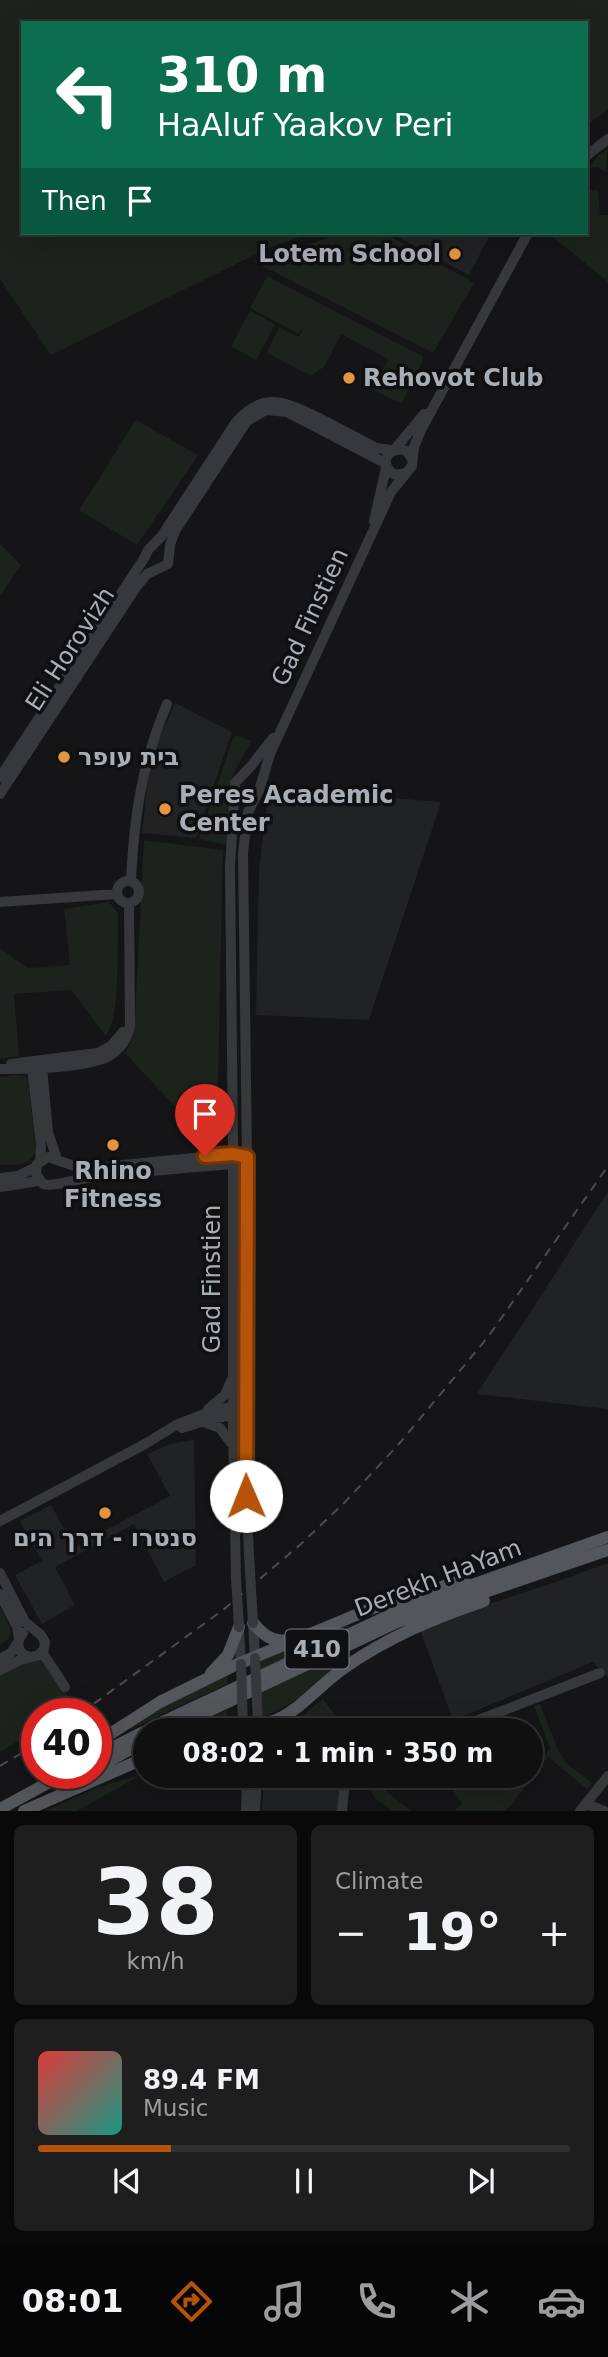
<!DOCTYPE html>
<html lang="en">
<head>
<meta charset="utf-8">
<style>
	:root { --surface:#101011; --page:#1e1e1f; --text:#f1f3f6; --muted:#9c9d9f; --line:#303031; --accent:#b45309 }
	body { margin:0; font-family:"DejaVu Sans",Heebo,sans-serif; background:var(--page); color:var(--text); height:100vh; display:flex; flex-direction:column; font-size:26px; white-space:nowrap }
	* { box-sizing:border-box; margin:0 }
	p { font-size:23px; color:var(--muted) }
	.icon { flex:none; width:38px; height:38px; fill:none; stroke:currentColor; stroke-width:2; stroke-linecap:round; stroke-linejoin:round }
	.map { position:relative; height:1811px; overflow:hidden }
	.drawer { display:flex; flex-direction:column; gap:14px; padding:14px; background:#090909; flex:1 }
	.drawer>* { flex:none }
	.hud { position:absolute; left:21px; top:21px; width:567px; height:214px; border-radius:0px; box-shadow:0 7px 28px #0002,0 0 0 2px var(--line); background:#0b6e4f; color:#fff; overflow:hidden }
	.speed { position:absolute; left:21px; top:1698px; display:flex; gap:14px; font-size:35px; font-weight:700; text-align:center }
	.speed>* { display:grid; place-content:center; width:91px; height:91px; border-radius:50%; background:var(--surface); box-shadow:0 7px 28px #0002,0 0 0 2px var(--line); line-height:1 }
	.speed .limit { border:10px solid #d22; background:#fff; color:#111 }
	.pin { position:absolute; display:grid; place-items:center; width:60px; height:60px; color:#fff; margin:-72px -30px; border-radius:50% 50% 50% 0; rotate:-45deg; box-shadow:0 0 7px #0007 }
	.pin .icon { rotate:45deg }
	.me { position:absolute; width:77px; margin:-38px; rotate:359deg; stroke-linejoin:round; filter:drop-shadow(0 0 5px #0008) }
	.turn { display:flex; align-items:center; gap:24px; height:147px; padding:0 21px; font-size:32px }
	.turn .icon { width:91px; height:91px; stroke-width:2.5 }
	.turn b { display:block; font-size:49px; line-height:60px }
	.then { display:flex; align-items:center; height:66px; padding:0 21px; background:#0003; gap:14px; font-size:26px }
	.big { font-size:52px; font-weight:800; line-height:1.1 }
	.drawer .widget { flex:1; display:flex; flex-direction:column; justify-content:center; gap:10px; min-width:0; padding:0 24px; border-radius:10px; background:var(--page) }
	.drawer .dial { align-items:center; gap:0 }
	.dial b { font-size:91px; line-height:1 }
	.song { display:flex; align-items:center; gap:21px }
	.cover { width:84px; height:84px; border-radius:10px; background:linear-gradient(135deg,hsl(0 70% 55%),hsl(170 70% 35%)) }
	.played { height:7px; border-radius:4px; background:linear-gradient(90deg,var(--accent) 25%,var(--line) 25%) }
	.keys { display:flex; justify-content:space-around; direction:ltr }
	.heat { display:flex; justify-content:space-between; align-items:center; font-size:38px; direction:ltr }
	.drawer .tiles { flex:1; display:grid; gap:14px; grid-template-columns:1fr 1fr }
	.widget:last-child { grid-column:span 2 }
	.trip { position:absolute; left:133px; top:1718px; width:410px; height:70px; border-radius:35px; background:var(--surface); box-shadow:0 7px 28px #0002,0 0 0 2px var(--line); font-weight:800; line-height:70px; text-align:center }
	.tab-bar { display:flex; height:112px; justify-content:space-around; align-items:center; background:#060607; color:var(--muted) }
	.tab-bar .icon { width:49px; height:49px }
	.tab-bar .selected { color:var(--accent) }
	.tab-bar b { font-size:32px; color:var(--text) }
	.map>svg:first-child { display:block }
	.built { fill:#212224 }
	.green { fill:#1c221c }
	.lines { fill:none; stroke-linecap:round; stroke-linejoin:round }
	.minor { stroke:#36383c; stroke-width:10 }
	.major { stroke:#53565a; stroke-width:12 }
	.rail { stroke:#4a4c51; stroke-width:2; stroke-dasharray:9 7; stroke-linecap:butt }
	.minor-bridge { stroke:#36383c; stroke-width:10 }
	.route-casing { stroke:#753606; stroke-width:18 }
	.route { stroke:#b45309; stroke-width:12 }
	.poi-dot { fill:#e6943e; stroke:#101012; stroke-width:2.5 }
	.labels { text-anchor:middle; stroke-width:7; stroke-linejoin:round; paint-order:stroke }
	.shield { fill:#101012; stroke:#7a7f85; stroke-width:2 }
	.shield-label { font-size:23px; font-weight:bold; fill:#a8aeb6 }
	.poi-label { font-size:24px; font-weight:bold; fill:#a8aeb6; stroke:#101012; text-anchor:start }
	.street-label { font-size:24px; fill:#a8aeb6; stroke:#101012 }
</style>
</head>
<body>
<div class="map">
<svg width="608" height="1811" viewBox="0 0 608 1811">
	<rect width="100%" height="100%" fill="#151517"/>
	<path class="built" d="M391,233H491L469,275Z
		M175,703L232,732L196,838L142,833L148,780L153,757L158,741Z
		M269,788L441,802L369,1020L256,1015L259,869Z
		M608,1192V1409L477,1394Z
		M194,1440L196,1565L164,1582L134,1524L55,1567L75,1605L42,1624L15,1575L42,1561L20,1521L51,1505L74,1547L170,1496L147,1454L170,1444Z
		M608,1563V1678L593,1662L453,1720L419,1627L553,1583Z
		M323,1699L336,1717L320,1731H285Z
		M264,1776H336L340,1781L337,1811H262Z"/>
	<path class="green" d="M0,0H608V110L586,125V23H23V233H312L271,247L51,355L0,279Z
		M608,148L606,172L597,167L589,168L598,156Z
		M598,190L600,215H608V282L548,233H586V191Z
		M344,233H384L474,283L433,353L253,261Z
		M267,276L424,357L402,404L365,386L369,380L377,382L388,359L341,334L325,366L311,376L267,353L279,327L299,337L306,323L299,334L250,308Z
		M250,311L275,324L256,360L231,346Z
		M136,420L198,455L137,545L79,510Z
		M0,544L21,565L0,596Z
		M234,735L252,741L233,774L229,787L226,845L199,839Z
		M144,840L223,850L217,1128L207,1141L125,1053L134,1035Z
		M109,902L118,913C117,941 121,1016 106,1036L71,990L14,994L19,1056L0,1059V948L28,968L70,965L64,909Z
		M16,1075L26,1076L28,1080L36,1151C28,1168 17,1164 0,1165V1077Z
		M0,1607L11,1630L9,1638L0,1645Z
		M348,1622L350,1628L257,1671L255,1661Z
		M346,1653L353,1656C328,1673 287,1714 259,1717L257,1695Z
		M45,1659L74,1706L63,1713H37V1730L0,1752V1672L32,1660Z
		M228,1675L227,1684L123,1733L156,1709Z
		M321,1704L332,1718L316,1731H301L296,1725Z
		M540,1704L558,1750L566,1763L592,1783L587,1789L548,1757L506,1811H454L462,1804L453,1790L489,1776H530V1761L544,1756L550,1748L534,1706Z
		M227,1710L228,1722L204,1731H181Z
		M141,1775L77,1811H45L98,1787Z
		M362,1776H375L383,1789L411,1811H393L375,1798Z"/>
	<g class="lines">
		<path class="minor" d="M586,156L608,139
			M395,449L424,414
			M406,473L395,475C377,465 388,444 407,451L412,459
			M374,521L386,468
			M0,777L145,557L148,550L161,537L236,422C246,411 258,401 274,402C296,402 354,437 376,448L392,450
			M0,794L137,586L147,574L168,564L170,545L175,531L247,421L266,410L287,412L385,463
			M117 892a11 11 0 1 1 22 0a11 11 0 1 1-22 0Z
			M131,881C134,817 142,763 167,704
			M0,902L117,894
			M35,1063L32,1068L41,1145L40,1161
			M39,1063L42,1067L48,1132L57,1159
			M11,1064L98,1053L111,1046L123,1032
			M0,1069C27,1069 86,1068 109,1056C120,1049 128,1039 130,1026L129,903
			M233,1154L247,1157L233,1164C184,1168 135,1172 86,1178C73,1180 54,1187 43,1184L36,1174L37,1164L48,1157L83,1169Z
			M0,1178L18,1176L36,1167
			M0,1187L39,1181
			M208,1409L225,1395L231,1381
			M206,1423L220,1428L231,1443
			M182,1428L211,1419L238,1414
			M0,1521L145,1444L176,1425L215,1410L226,1408L238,1409
			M250,1572L245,1476L247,1157L243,853L248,812L259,791L270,754L391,492L412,466L414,447L421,430L528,233
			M0,1573L25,1622L41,1635L45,1642L44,1649L39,1655L20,1660L0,1670
			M236,1578L233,1426V1146L230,867L235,783L251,766L273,738
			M0,1594L17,1627L19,1639
			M253,1623L255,1658
			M239,1631L241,1664
			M23,1633C14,1644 19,1656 32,1657
			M42,1652L65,1687
			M0,1659L11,1653L18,1642
			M450,1731L600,1673
			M586,1804L604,1811
			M246,1811L247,1776
			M255,1811L257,1776
			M342,1811L344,1790L349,1776
			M580,1811L608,1776"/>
		<path class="major" d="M253,1623C264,1636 271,1641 289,1641
			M211,1673L228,1655L239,1627
			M166,1731L397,1622L608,1550
			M218,1731C237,1726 259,1727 276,1720C300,1710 322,1683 344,1668C388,1637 434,1618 484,1601
			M96,1743L160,1702L233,1666L373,1608L464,1580
			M96,1756L163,1722L401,1610L608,1537
			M96,1768L145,1741
			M69,1783L87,1773
			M0,1809L66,1773
			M24,1811L145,1758"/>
		<path class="rail" d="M81,1713L223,1610L301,1544L345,1502L398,1445L488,1337L608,1166
			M0,1766L37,1744"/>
		<path class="minor-bridge" d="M250,1572L253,1623
			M236,1578L239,1627
			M255,1658L258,1723
			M241,1664L243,1726"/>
	</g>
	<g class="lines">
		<g class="route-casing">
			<path id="route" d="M205,1156L233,1154L247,1157L246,1496"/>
		</g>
		<use href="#route" class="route"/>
	</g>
	<g class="poi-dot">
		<circle cx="455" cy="254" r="7"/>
		<circle cx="349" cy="378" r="7"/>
		<circle cx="64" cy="757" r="7"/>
		<circle cx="165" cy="809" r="7"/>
		<circle cx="113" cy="1145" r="7"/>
		<circle cx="105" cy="1513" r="7"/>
	</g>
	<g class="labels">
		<rect class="shield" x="285.5" y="1629.5" width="63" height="39" rx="5"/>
		<g class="shield-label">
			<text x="317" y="1657">410</text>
		</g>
		<g class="poi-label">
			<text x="441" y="262" text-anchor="end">Lotem School</text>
			<text x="363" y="386">Rehovot Club</text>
			<text x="78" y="765">בית עופר</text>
			<text x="179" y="803">Peres Academic<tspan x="179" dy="28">Center</tspan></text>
			<text x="113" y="1179" text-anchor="middle">Rhino<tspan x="113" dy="28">Fitness</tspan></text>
			<text x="105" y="1546" text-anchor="middle">סנטרו - דרך הים</text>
		</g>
		<g class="street-label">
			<text transform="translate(310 617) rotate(-65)" y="8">Gad Finstien</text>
			<text transform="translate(70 649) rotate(-57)" y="8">Eli Horovizh</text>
			<text transform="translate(212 1279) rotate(-90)" y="8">Gad Finstien</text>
			<text transform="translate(438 1578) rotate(-21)" y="8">Derekh HaYam</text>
		</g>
	</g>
</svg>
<div class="speed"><div class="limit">40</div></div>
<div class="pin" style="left:205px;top:1156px;background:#d93025"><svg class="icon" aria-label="arrive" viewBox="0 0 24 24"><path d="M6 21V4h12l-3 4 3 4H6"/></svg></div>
<svg class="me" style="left:246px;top:1496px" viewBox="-20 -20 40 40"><circle r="19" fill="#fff"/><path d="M0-13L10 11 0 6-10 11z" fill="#b45309"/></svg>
<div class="trip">08:02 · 1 min · 350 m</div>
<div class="hud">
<div class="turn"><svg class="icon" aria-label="left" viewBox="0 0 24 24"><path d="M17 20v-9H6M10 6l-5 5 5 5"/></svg><div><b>310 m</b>HaAluf Yaakov Peri</div></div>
<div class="then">Then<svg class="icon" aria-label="arrive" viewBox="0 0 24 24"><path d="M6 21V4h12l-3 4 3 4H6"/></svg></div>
</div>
</div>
<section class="drawer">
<div class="tiles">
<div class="widget dial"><b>38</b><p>km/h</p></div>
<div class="widget"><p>Climate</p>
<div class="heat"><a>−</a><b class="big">19°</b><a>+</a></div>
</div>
<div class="widget">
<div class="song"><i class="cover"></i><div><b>89.4 FM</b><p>Music</p></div></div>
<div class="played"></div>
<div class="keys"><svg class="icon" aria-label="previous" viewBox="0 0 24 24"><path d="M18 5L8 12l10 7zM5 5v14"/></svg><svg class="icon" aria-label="pause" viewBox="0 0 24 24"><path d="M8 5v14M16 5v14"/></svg><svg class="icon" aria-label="next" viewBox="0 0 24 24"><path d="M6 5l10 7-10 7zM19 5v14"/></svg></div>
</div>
</div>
</section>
<nav class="tab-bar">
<b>08:01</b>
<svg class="icon selected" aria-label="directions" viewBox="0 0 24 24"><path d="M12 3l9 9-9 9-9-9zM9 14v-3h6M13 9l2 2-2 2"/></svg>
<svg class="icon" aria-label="music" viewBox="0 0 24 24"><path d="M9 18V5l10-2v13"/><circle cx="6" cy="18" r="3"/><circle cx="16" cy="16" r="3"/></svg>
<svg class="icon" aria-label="phone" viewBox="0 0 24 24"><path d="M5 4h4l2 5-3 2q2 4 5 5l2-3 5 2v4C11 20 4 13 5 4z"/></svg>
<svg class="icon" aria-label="climate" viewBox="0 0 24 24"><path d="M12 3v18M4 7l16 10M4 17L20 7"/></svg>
<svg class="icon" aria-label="car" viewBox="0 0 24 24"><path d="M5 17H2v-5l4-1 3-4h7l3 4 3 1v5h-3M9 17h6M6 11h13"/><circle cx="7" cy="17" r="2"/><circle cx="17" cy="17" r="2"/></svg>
</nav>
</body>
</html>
